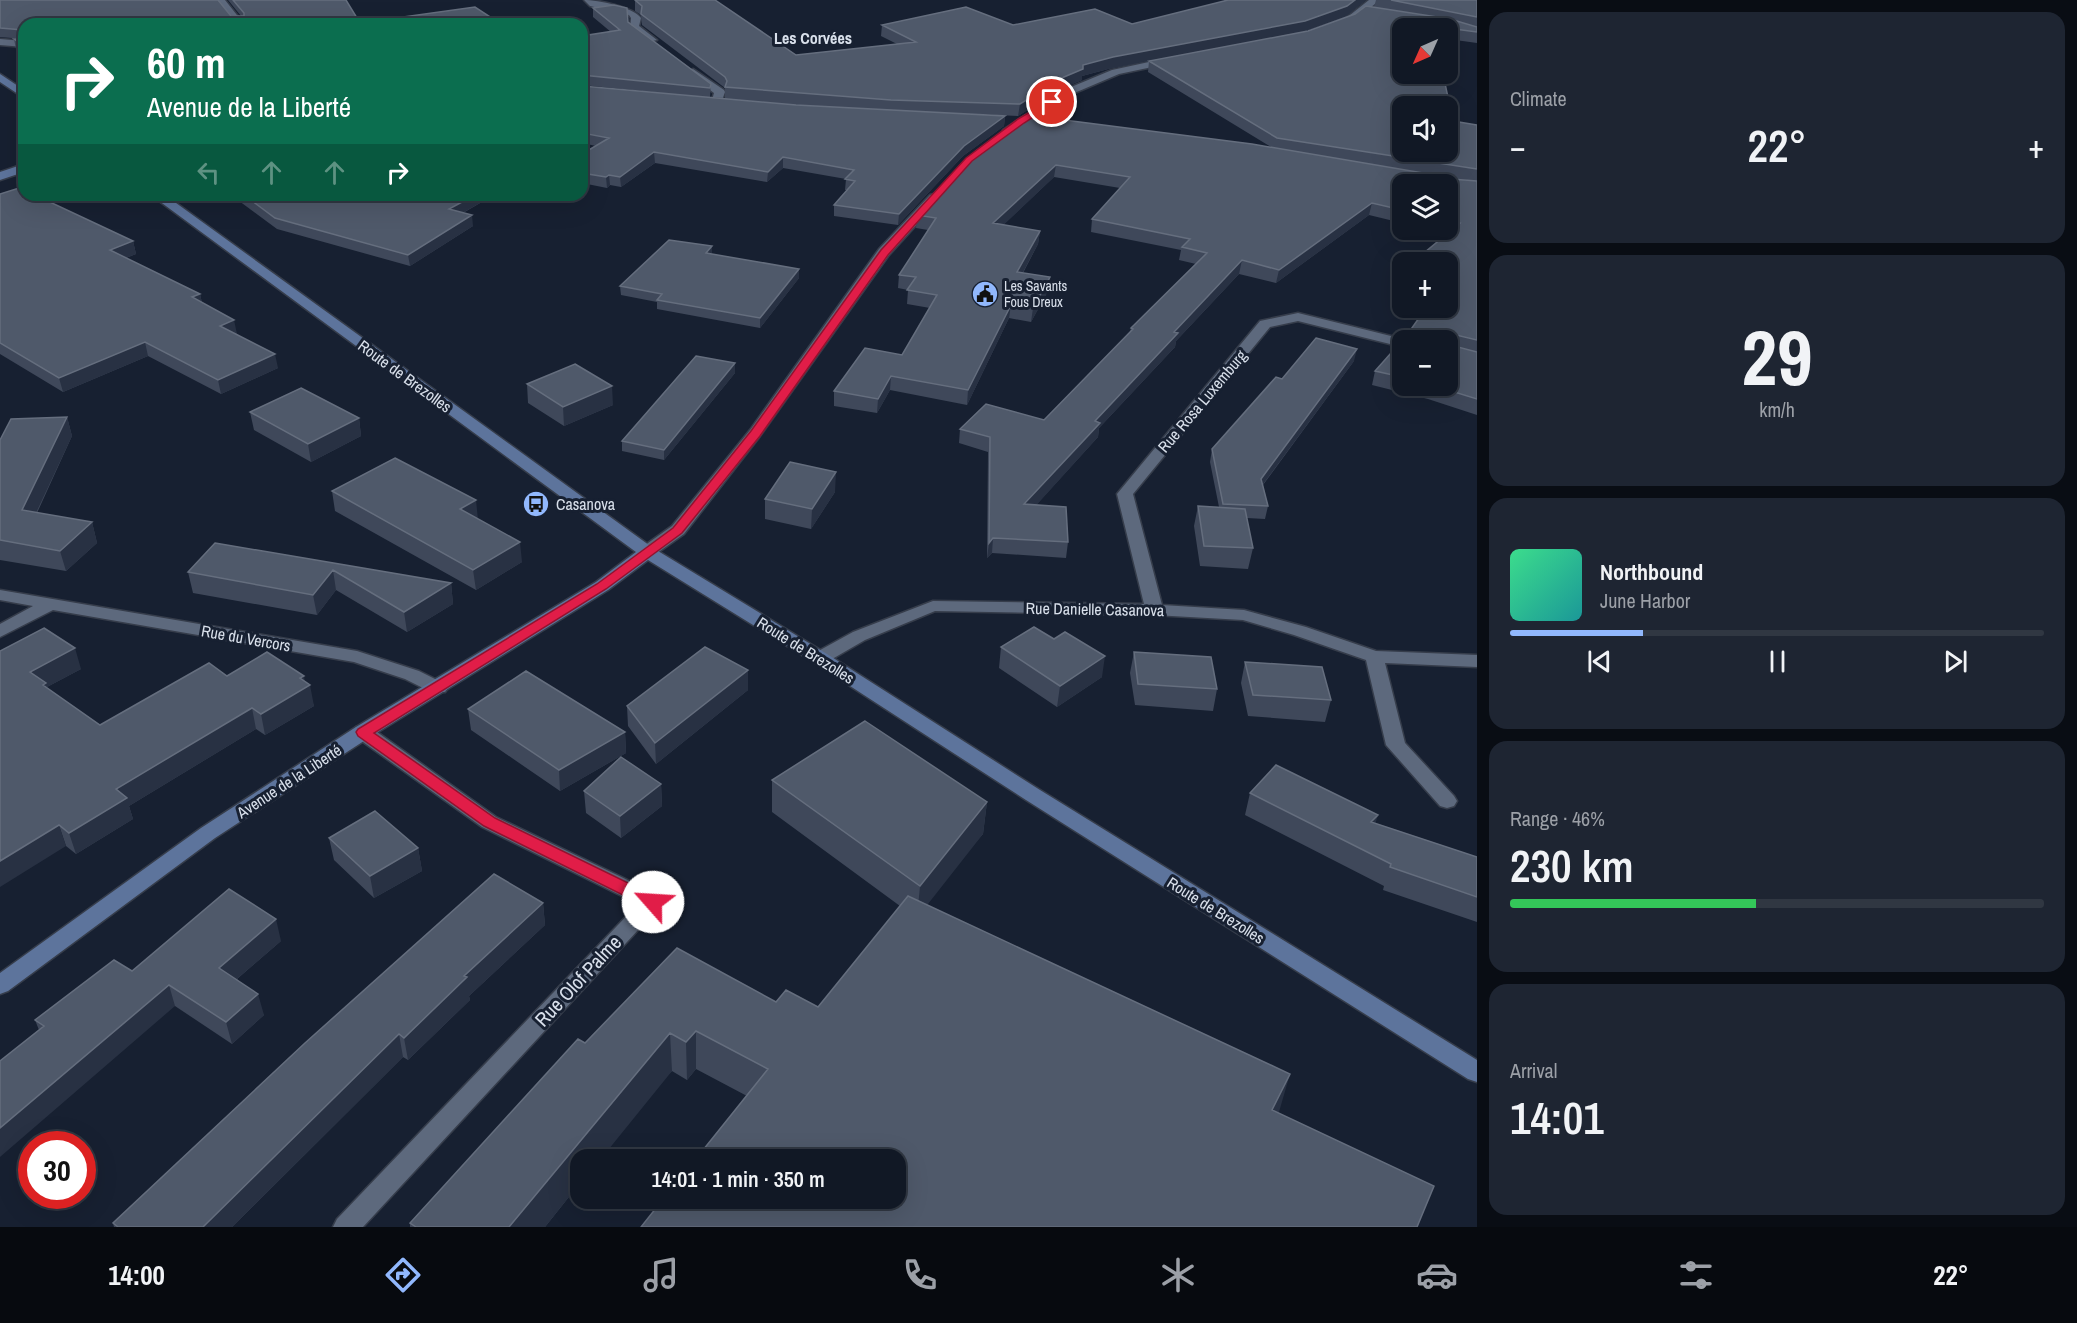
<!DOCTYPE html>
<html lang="en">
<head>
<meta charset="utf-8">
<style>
	:root { --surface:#111825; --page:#1e2532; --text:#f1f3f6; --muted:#9ca0a7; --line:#303742; --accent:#91b8fd }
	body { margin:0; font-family:"Archivo Narrow",sans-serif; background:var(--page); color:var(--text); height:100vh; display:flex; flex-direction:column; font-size:22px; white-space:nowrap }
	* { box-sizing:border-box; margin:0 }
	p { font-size:20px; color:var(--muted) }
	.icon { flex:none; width:33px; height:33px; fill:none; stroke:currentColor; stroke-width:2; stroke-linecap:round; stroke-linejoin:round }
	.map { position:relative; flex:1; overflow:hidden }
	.details { display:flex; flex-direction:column; gap:12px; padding:12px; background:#090d14; width:600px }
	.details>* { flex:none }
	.hud { position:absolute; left:18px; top:18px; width:570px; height:183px; border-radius:18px; box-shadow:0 6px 24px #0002,0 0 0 2px var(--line); background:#0b6e4f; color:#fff; overflow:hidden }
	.needle { width:39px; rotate:225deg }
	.fabs { position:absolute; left:1392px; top:18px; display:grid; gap:12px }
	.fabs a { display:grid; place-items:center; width:66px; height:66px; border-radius:12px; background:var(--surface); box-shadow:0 6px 24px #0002,0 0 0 2px var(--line); font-size:30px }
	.speed { position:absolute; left:18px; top:1131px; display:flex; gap:12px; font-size:30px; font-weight:700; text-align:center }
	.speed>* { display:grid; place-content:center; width:78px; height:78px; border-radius:50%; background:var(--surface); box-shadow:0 6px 24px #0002,0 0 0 2px var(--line); line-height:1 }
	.speed .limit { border:9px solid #d22; background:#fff; color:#111 }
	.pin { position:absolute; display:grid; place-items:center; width:51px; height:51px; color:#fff; margin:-26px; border:3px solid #fff; border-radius:50%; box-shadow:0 2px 6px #0007 }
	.me { position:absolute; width:66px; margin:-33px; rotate:296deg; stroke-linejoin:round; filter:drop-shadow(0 0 4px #0008) }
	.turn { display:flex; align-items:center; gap:21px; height:126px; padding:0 30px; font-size:27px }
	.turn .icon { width:78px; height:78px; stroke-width:2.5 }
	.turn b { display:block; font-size:42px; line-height:51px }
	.lanes { display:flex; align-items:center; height:57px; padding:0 30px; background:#0003; justify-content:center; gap:30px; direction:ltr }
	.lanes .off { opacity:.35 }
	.big { font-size:45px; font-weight:600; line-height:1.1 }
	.details .widget { flex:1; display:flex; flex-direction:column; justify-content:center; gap:9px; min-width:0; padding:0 21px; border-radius:18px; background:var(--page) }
	.details .dial { align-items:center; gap:0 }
	.dial b { font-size:78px; line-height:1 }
	.song { display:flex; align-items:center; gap:18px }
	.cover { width:72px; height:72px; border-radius:9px; background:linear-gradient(135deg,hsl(150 70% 55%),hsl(180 70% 35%)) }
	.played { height:6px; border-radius:3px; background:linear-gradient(90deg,var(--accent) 25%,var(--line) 25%) }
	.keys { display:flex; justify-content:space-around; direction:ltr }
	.heat { display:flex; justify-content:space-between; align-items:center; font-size:33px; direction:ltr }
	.charge { height:9px; border-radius:4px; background:linear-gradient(90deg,#34c759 46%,var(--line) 0) }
	.trip { position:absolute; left:570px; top:1149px; width:336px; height:60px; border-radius:18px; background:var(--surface); box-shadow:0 6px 24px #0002,0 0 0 2px var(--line); font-weight:600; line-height:60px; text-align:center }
	.tab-bar { display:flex; height:96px; justify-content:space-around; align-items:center; background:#070a0f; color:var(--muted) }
	.tab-bar .icon { width:42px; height:42px }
	.tab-bar .selected { color:var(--accent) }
	.tab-bar b { font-size:27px; color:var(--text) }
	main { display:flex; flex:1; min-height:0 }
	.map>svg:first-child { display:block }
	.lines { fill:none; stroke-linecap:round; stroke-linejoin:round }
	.street-casing { stroke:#363d4b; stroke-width:3 }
	.secondary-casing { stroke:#363d4b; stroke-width:3 }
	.street { fill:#5d697d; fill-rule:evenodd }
	.secondary { fill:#5d749c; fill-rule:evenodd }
	.wall { fill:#3f485a; fill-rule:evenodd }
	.shaded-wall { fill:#283143 }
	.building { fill:#4f596a; stroke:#656e7e; stroke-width:1.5; fill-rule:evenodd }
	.route { fill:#e11d48; stroke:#92132f; stroke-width:1.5 }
	.labels { text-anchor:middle; stroke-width:6; stroke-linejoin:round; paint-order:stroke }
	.far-poi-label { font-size:14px; fill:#d9e0eb; stroke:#172031; text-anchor:start }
	.far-quarter-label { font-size:16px; font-weight:bold; fill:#d9e0eb; stroke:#172031 }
	.street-label { font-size:16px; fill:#d9e0eb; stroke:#172031 }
	.poi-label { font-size:16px; fill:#d9e0eb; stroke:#172031; text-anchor:start }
	.near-street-label { font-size:20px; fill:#d9e0eb; stroke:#172031 }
</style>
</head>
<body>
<main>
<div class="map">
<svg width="1477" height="1227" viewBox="0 0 1477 1227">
	<rect width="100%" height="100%" fill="#172031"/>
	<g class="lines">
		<g class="street-casing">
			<path id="street" d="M215,0H225L244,24H234Z
				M584,0C598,0 633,7 641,18L639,26L657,40L648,42L630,29L631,18L629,15L590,6Z
				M1369,0H1380L1351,23H1345V19Z
				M0,39L24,41V47L0,45Z
				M1172,57L1176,58V62L1119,74L1072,94L1013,132H1005L1003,130L1064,90L1112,70Z
				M693,69L724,90L725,92L720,106H712L711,104L714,93L689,74L688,72Z
				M934,194L940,198L938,201L889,255L760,436L684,534L653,556H641L638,552L641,548L672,526L750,430L879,249L930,195Z
				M1298,313L1407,340H1402V347L1298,321L1270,327L1133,494L1162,605L1244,610L1306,627L1376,651L1477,655V667L1385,663L1405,743L1454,796L1457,801L1454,806L1447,808L1440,806L1386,745L1366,660L1294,635L1243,620L1154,615L935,611L865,640L827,662H813L811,658L813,654L853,632L933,601L1144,604L1117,494L1260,321Z
				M0,590L357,651L419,671L445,684L448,688L445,692H431L405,679L354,662L53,610L0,637V624L33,606L0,600Z
				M363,726L370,727L496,817L661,896L664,902L363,1227H333L337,1219L638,904L482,827L356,737L353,732L356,727Z"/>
		</g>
		<g class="secondary-casing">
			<path id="secondary" d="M0,74L24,90V98L0,82Z
				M24,164V172L0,180V172Z
				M151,195H165L653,548L827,654L1040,790L1477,1060V1082L1468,1079L1026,800L813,662L648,560L608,590L370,737L215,838L8,991L0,994V973L201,828L356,727L596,582L636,552Z"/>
		</g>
		<use href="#street" class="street"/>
		<use href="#secondary" class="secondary"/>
	</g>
	<path class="wall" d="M0,0L241,16L228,0H346L360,23L501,24H24V54L16,49L14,39H23L0,37Z
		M635,0H715L796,55L897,44L881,36L882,25L966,7L1013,25L1095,9L1132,24L1225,1L1224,0H1366L1345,17L1302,32L1185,54L1308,31L1355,14L1366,6L1374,7L1376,0H1477V43L1448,39V28H1402V74H1443L1453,121L1477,125V415L1428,399L1372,385L1375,371L1407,335L1426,308H1448V262H1413L1447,234L1428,230H1448V184H1402V223L1369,215L1276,283L1239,274L1176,341L1175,347L1099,428L1098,437L1036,505L1066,507L1068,542L1066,558L992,553L987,558L988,452L959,443L960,429L986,404L1044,420L1130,332L1131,328L1196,264L1179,260L1181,250L1091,232L1092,219L1120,188L1054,177L1003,225L1040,231L1038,244L1023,273L1050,277L1048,291L1031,322L1009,318L967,405L890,390L877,413L834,406V391L865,348L902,355L930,308L907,304L908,290L898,288L899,275L928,230L916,228L917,215L976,151L1025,115L1271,147L1148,72L1149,61L1112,68L1082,76V80L1063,88L1018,116L975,114L1005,116L1004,126L963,156L898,225L834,216V205L847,190H845L846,179L783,168L767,182L655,163L621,187L610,185L607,188L582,183V154L596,146L582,143V86L663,93L582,85V36L611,32L593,17V8L614,5L627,8L628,22L711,84L710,97L725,98V88L642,25L641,15L635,11ZM1402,106H1448V152H1402ZM1402,340H1448V386H1402Z
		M0,194L133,241L136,254L126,258L200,294L202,303L237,334L278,368L221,394L148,356L63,392L0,354Z
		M231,195H494L463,213L473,226L410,266L277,229Z
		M712,254L799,269V278L760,328L657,309V302L621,295L620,286Z
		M1354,361L1263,485L1268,506L1265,519L1247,518L1253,548L1248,569L1200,566L1194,526L1198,506L1219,507L1210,462L1212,449L1282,379Z
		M735,363V373L664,460L622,451V441Z
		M527,384L613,405L564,426L528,403Z
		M250,412L359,418L361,436L311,462L254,430Z
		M67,417L72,436L37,513L92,522L97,543L66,571L0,560V440Z
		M332,491L478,519L522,562L476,590L335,511Z
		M835,492L811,529L765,519V499Z
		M215,543L451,583L453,604L407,632L336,590L317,615L193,593L188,572Z
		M1001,647L1102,677L1057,707L999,668Z
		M0,651L81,669L47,687V688L100,725L227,676L305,681L314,706L265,735L256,729L129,806L133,819L76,854L66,846Z
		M1134,652L1217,689L1213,711L1135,705L1130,673Z
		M1245,662L1331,700L1325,722L1248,716L1241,683Z
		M748,670V690L656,764L628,726L627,706Z
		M468,709L625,732L626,753L560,791L471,730Z
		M772,780L987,802L983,834L747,1096L696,1069L687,1080L672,1071L580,1160V1183L545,1227H410V1223L585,1043L776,1002L818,1007L900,906L772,812Z
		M661,784L662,806L621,838L586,813L584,791Z
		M1250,793L1375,823L1477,857V922L1383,890L1384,886L1245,815Z
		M329,838L418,848L422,871L374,898L334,860Z
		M543,903L545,925L469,996L470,1000L408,1060L403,1057L232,1227H114L113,1223Z
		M281,941L237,979L264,1015L232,1044L175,1006L39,1030L35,1020L132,971Z"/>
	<path class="shaded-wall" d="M1355,0H1366L1345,17L1302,32L1112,68L1082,76V80L1063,88L1018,116L1020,104L1083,65L1113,57Z
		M1005,116L1004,126L963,156L898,225L899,214L964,146Z
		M654,152L655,163L621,187L620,177Z
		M783,157V168L767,182L768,172Z
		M1056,165L1054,177L992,236L993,223Z
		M609,175L610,185L607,188L606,177Z
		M475,195H494L450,220L449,209Z
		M1372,203L1369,215L1276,283L1279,270Z
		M472,215L473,226L410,266L408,255Z
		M1040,231L1038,244L1016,285L1017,272Z
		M133,241L136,254L113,263L110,250Z
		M712,246V255L706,253Z
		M1242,260L1239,274L1176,341L1175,347L1099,428L1098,437L1023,520L1024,504L1095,421L1174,332Z
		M799,269V278L760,328V318Z
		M1050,277L1048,291L1031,322L1033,308Z
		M200,294L203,308L192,297Z
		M1011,305L1009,318L967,405L968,390Z
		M234,320L237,334L220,326Z
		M145,342L148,356L63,392L59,378Z
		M1357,349L1354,361L1258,491L1261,479Z
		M275,354L278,368L221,394L218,380Z
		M735,363V373L664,460V450Z
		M891,376L890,390L877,413L878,399Z
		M612,386L613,405L564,426L563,407Z
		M67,417L72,436L28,530L22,510Z
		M359,418L361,436L311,462L308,444Z
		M836,472L835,492L811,529L812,509Z
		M476,500L478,520L460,509Z
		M92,522L97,543L66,571L60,551Z
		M993,538L992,553L987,558L989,543Z
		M520,542L522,562L476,590L473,570Z
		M333,570L336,590L317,615L313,595Z
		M451,583L453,604L407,632L404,612Z
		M75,648L81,669L47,687L52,704L30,672Z
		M1105,656L1102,677L1057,707L1060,686Z
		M748,670V690L656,764L655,743Z
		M304,676L306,688L310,685L314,706L265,735L261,714Z
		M252,708L256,729L129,806L133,819L76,854L69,833L116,789Z
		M625,732L626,753L560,791L559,770Z
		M661,784L662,806L621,838L620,816Z
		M987,802L983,834L917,918L920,886Z
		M1378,815L1371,837V822Z
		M59,825L66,846L0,887V861Z
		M418,848L422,871L374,898L370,876Z
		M543,903L545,925L469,996L470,1000L408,1060L404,1038L464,976Z
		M276,919L281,941L225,989L219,968Z
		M169,985L175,1006L0,1157V1128Z
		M258,994L264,1015L232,1044L226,1022Z
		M696,1031V1069L687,1080L686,1042Z
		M670,1033L672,1071L600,1160H580V1183L545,1227H509Z
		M399,1034L403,1057L232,1227H203Z
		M1290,1074L1279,1112L1261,1148L1272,1110Z"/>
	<path class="building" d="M0,0H218L231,16H244V13L233,0H346L360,23L475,7L501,24H24V46L14,39H23V30L0,28Z
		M635,0H715L796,55L916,42L882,25L966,7L1013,25L1095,9L1132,24L1228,0H1355L1347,6L1305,21L1113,57L1083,65V69L1064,77L1020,104L891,100L725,87L727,81L725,77L641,14L642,6Z
		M1391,0H1477V17Z
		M614,5L627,8L628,22L711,84L710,88L582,75V36L620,30L593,8Z
		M1366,6L1450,19L1477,27V32L1447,28H1402V74H1443L1453,121L1477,125V169L1277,138L1149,61L1308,31L1355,14ZM1402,106H1448V152H1402Z
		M582,86L796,105L1005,116L964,146L899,214L834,205L855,181L845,179L854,170L783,157L768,172L654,152L620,177L609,175L606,177L582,173V154L609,138L582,133Z
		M1025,115L1252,144L1429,174H1449L1451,179L1477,181V340L1452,334L1450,336V345L1477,352V399L1435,386H1448V340H1402V377L1375,371L1407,335L1426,308H1448V262H1413L1460,223L1448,220V184H1402V210L1372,203L1279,270L1242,260L1174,332L1178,333L1095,421L1100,423L1024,504L1066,507L1068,542L993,538L989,543L990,437L960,429L986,404L1044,420L1133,329L1131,328L1207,253L1182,247L1190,239L1092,219L1130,177L1056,165L993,223L1040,231L1017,272L1050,277L1033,308L1011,305L968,390L891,376L878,399L834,391L865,348L902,355L937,295L907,290L916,277L899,275L936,218L917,215L976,151Z
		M19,188L24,190V195H35L133,241L110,250L200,294L192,297L234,320L220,326L275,354L218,380L145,342L59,378L0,343V194Z
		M244,195H475L449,209L472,215L408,255L275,218Z
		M669,240L712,246L706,253L799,269L760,318L657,300L662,294L620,286Z
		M1316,338L1357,349L1261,479L1268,506L1223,504L1212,449L1276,377L1282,379Z
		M696,356L735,363L664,450L622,441Z
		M575,364L612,386L563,407L527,384Z
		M301,388L359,418L308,444L250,412Z
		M67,417L22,510L92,522L60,551L0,540V440L11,419Z
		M395,458L476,500L460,509L520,542L473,570L332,491Z
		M790,462L836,472L812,509L765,499Z
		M1198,506L1245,509L1253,548L1204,546Z
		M215,543L451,583L404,612L333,570L313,595L188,572Z
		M1034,627L1054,639L1065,632L1105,656L1060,686L1001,647Z
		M44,628L75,648L30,672L46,683L43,685L100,725L209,663L227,676L267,652L304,676L300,678L310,685L261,714L252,708L116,789L127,798L69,833L59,825L0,861V651Z
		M705,647L748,670L655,743L627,706Z
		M1134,652L1211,657L1217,689L1138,684Z
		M1245,662L1322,667L1331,700L1253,695Z
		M526,671L625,732L559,770L468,709Z
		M865,721L987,802L920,886L772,780Z
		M621,757L661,784L620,816L584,791Z
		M1276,765L1378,815L1371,822L1477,857V897L1390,867L1391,864L1250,793Z
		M375,811L418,848L370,876L329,838Z
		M494,874L543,903L464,976L467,977L404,1038L399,1034L203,1227H118L113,1223L305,1043Z
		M229,889L276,919L219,968L258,994L226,1022L169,985L0,1128V1061L44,1026L35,1020L114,960L132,971Z
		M908,896L1290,1074L1272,1110L1434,1186L1417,1227H641L664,1198H896V1160H695L768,1069L696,1031L686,1042L670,1033L509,1227H416L410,1223L578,1039L585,1043L677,948L776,1002L786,990L818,1007Z"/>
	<path class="route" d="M1052,99L1056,102L1055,103L1024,123L972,161L888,255L760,436L682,533L606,589L374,733L495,818L659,898L661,902L659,907H647L484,826L358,736L356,732L358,729L597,584L673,528L751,431L881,250L966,158L1018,119Z"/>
	<defs>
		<g id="civic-disc" transform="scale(1.35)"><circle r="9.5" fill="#91b8fd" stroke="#172031"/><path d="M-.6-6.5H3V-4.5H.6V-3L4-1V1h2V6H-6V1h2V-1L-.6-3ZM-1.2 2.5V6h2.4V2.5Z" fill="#111"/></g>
		<g id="bus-disc" transform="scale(1.35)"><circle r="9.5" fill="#91b8fd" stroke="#172031"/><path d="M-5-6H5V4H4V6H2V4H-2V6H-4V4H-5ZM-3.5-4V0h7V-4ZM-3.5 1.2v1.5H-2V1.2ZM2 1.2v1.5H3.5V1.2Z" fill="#111"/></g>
	</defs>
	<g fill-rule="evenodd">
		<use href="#civic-disc" x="985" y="294"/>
		<use href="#bus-disc" x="536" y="504"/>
	</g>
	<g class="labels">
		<g class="far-poi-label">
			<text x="1004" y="291">Les Savants<tspan x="1004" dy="16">Fous Dreux</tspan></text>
		</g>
		<g class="far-quarter-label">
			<text x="813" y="44">Les Corvées</text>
		</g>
		<g class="street-label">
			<text transform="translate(405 376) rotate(36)" y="6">Route de Brezolles</text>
			<text transform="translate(1202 401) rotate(-50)" y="6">Rue Rosa Luxemburg</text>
			<text transform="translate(1095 609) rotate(1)" y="6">Rue Danielle Casanova</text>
			<text transform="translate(246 638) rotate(10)" y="6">Rue du Vercors</text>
			<text transform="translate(806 650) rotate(32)" y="6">Route de Brezolles</text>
			<text transform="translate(289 781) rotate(-33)" y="6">Avenue de la Liberté</text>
			<text transform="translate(1216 910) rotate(32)" y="6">Route de Brezolles</text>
		</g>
		<g class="poi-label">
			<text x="556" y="510">Casanova</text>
		</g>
		<g class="near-street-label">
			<text transform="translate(578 981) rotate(-47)" y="7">Rue Olof Palme</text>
		</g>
	</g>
</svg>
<div class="fabs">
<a><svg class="needle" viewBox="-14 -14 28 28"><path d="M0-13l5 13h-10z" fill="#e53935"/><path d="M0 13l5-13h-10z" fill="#9ca0a7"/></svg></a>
<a><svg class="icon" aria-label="sound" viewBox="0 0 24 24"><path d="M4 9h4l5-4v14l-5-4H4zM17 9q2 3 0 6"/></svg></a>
<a><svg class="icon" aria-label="layers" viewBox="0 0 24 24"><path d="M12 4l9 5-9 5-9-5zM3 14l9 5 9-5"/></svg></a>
<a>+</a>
<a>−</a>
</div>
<div class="speed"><div class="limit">30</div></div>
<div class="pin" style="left:1052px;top:102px;background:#d93025"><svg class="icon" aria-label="arrive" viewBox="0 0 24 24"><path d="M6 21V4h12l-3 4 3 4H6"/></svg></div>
<svg class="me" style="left:653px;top:902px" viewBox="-20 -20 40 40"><circle r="19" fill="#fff"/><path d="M0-13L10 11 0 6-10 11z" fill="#e11d48"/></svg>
<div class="trip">14:01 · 1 min · 350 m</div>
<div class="hud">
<div class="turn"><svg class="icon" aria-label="right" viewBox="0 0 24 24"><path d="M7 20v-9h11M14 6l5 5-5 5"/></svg><div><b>60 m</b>Avenue de la Liberté</div></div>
<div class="lanes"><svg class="icon off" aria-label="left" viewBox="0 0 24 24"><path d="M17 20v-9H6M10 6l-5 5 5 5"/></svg><svg class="icon off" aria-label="ahead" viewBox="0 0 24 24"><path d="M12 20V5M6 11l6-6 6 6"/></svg><svg class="icon off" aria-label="ahead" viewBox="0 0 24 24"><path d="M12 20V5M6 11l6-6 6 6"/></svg><svg class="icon" aria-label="right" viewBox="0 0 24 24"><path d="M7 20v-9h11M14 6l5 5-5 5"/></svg></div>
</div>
</div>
<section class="details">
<div class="widget"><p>Climate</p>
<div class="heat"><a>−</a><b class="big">22°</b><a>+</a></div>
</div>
<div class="widget dial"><b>29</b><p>km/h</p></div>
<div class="widget">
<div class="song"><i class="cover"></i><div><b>Northbound</b><p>June Harbor</p></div></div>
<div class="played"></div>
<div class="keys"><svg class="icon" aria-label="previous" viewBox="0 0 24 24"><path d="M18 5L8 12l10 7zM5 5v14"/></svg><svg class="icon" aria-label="pause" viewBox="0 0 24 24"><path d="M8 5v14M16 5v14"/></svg><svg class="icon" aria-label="next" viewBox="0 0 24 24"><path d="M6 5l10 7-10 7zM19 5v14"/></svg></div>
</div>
<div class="widget"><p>Range · 46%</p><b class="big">230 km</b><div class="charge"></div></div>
<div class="widget"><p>Arrival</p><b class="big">14:01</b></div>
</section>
</main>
<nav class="tab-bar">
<b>14:00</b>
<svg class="icon selected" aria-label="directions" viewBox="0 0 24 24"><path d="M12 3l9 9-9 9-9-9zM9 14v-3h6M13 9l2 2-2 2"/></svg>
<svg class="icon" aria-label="music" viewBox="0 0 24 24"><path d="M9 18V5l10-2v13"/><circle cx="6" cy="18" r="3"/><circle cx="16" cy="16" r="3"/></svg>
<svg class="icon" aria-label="phone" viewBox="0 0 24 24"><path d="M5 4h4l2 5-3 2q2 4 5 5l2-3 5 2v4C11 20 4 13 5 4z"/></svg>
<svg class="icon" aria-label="climate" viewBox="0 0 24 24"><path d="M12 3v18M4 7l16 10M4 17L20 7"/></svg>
<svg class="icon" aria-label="car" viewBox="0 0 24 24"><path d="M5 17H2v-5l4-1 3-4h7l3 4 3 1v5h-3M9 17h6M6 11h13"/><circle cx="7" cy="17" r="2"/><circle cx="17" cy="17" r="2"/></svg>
<svg class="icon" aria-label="filters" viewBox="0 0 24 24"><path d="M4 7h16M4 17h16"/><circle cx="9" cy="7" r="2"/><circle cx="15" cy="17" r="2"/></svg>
<b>22°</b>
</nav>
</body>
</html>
